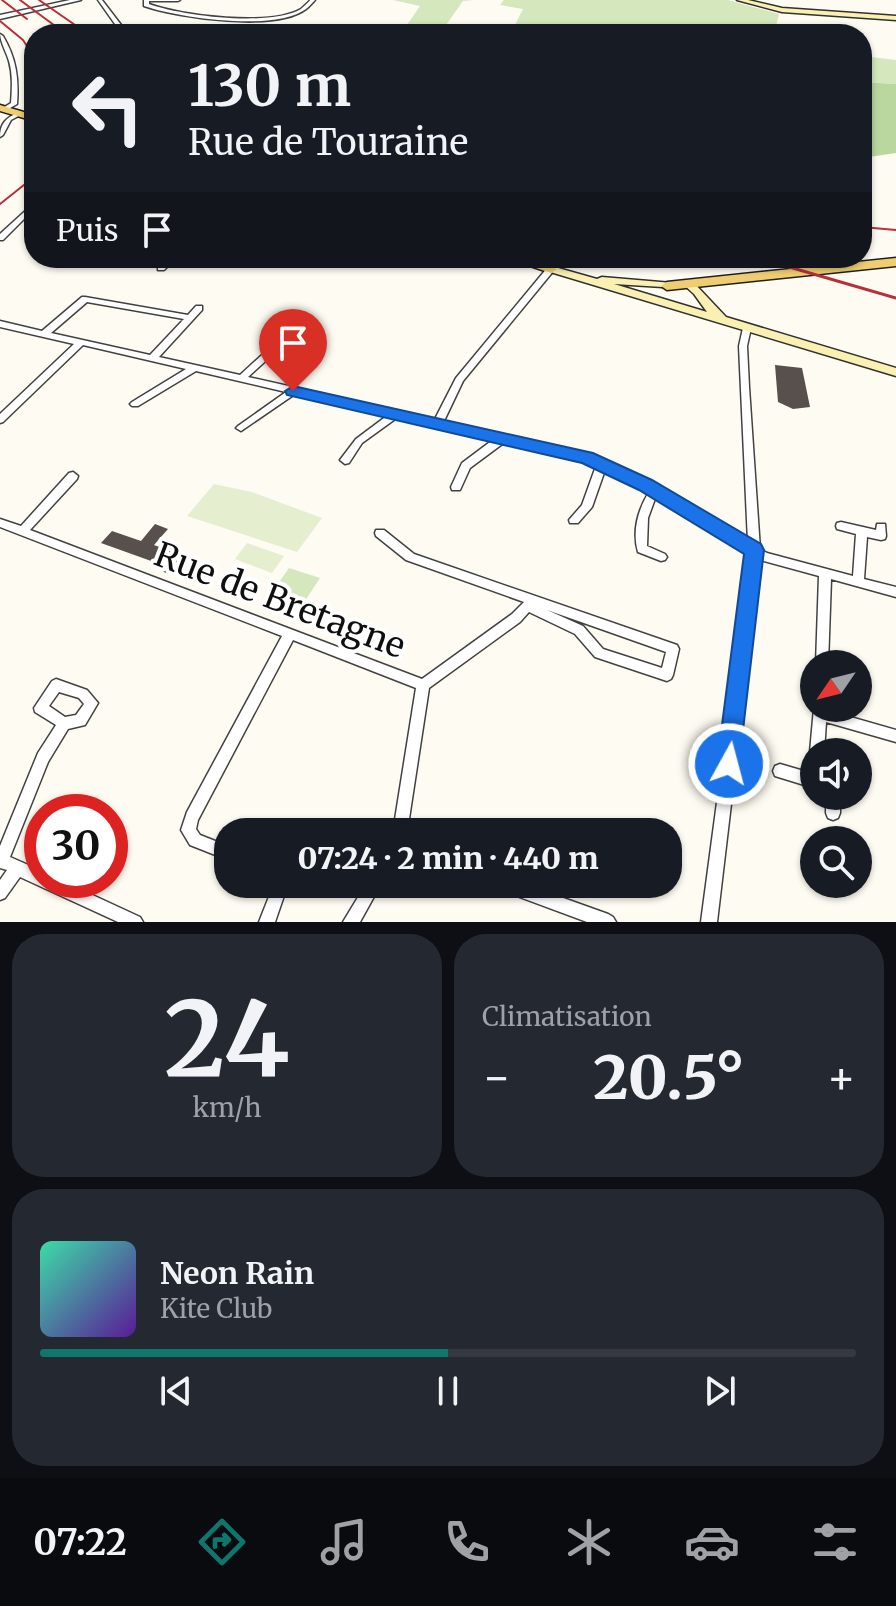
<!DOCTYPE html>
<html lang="fr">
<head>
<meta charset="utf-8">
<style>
	:root { --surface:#171b24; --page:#242831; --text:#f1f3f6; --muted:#9ea1a6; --line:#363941; --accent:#0f766e }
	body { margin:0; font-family:Merriweather,serif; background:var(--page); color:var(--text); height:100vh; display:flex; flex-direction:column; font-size:30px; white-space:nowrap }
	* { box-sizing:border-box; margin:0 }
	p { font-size:26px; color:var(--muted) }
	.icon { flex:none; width:44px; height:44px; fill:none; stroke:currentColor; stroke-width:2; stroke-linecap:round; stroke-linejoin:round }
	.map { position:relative; height:922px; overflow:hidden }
	.drawer { display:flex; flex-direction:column; gap:12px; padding:12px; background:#0d0f14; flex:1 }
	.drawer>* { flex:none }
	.banner { position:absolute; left:24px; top:24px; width:848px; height:244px; border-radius:32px; box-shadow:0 2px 6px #0004; background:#171b24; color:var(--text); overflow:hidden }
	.needle { width:52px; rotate:235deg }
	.controls { position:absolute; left:800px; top:650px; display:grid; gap:16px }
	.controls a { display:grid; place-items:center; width:72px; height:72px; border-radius:50%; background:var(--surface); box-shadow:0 2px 6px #0004; font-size:40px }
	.speed { position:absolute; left:24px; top:794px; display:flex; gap:16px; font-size:40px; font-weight:700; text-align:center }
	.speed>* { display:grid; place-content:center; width:104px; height:104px; border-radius:50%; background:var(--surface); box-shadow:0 2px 6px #0004; line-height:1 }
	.speed .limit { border:12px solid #d22; background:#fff; color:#111 }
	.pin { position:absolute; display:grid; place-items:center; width:68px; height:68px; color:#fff; margin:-82px -34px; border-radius:50% 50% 50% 0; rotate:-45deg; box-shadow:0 0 8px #0007 }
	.pin .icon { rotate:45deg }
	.me { position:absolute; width:88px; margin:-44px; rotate:7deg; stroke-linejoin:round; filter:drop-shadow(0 0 6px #0008) }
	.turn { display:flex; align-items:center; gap:28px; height:168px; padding:0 32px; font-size:36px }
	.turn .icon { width:104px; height:104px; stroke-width:2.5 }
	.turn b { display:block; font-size:56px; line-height:68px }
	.then { display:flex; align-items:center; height:76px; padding:0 32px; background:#0003; gap:16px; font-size:30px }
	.big { font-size:60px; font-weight:800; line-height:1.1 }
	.drawer .widget { flex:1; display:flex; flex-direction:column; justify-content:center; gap:12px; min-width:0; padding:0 28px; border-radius:32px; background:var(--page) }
	.drawer .dial { align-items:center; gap:0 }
	.dial b { font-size:104px; line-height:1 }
	.song { display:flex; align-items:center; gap:24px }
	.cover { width:96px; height:96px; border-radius:12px; background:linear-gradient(135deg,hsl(160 70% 55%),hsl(270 70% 35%)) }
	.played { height:8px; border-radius:4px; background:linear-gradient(90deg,var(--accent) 50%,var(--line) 50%) }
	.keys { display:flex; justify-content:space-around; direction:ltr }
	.heat { display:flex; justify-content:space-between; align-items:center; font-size:44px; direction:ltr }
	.drawer .tiles { flex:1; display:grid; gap:12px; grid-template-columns:1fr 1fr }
	.widget:last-child { grid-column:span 2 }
	.trip { position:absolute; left:214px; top:818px; width:468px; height:80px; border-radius:32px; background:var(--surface); box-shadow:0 2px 6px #0004; font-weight:800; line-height:80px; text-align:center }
	.tab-bar { display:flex; height:128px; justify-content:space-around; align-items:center; background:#090b0e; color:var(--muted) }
	.tab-bar .icon { width:56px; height:56px }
	.tab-bar .active { color:var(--accent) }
	.tab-bar b { font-size:36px; color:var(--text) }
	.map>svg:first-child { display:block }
</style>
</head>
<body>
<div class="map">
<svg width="896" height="922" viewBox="0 0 896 922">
	<rect width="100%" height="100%" fill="#fefbf2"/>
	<path fill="#d4e7bd" d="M 393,0 L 474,0 L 463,1 L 446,25 L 513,29 L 523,9 L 500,5 L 504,0 L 728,0 L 779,14 L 775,30 L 746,30 L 747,34 L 401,34 L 420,6 Z
		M 862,56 L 896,60 L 896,84 L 862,82 Z
		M 289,568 L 320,578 L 301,607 L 270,595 Z"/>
	<path fill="#b9d79e" d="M 862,82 L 896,84 L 896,153 L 862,158 Z"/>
	<path fill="#e5efcf" d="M 214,484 L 252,492 L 322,518 L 297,552 L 187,516 Z
		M 247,543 L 284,556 L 272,573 L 235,559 Z"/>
	<path fill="#57504c" d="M 775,365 L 802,368 L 810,407 L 793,409 L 778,402 Z
		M 155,524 L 168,529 L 154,545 L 189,558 L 175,576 L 161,571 L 165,566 L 101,543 L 112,531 L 141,541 Z"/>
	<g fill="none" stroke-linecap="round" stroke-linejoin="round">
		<defs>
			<path id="minor" d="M 98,0 L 102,0 L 128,34 L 122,34 Z
				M 144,0 L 180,0 L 178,1 L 149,1 L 149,4 C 182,16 270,27 301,9 C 302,8 310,1 310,0 L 315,0 C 314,1 308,8 306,9 C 276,32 179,18 144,6 Z
				M 0,34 L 3,36 C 16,58 19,78 17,104 L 5,111 L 3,110 L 3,108 L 11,103 C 12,89 13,75 9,61 C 6,51 1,44 0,34 Z
				M 17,113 L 22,114 L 11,120 L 3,135 L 0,137 C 0,124 6,118 17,113 Z
				M 34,203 L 34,209 L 3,240 L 0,240 L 0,234 Z
				M 167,258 L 176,258 L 164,270 L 158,270 L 158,266 Z
				M 548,267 L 554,267 L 555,269 L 463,381 L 444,421 L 591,454 L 659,487 L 748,542 L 739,346 L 743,328 L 747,325 L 751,328 L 747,346 L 749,387 L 760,549 L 767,553 L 853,576 L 856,534 L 837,529 L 836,526 L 837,523 L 841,522 L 876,530 L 877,524 L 885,524 L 886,536 L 885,539 L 881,540 L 867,537 L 864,579 L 896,587 L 896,597 L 831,579 L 828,664 L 816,664 L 819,576 L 760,560 L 717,922 L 701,922 L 749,563 L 749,553 L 656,496 L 648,518 L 647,546 L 665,554 L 667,557 L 665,560 L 661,561 L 638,552 C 632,531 638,510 649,492 L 605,470 L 592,507 L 578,523 L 570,523 L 569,520 L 582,505 L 596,466 L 584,460 L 505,442 L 470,468 L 460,490 L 452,490 L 451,487 L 462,463 L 494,439 L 398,417 L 362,443 L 349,463 L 345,464 L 340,460 L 356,439 L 388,415 L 295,394 L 241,431 L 236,428 L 238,426 L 286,392 L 196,371 L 138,406 L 132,406 L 130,404 L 132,402 L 186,369 L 83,345 L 3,422 L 0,423 L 0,414 L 74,344 L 0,327 L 0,321 L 42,331 L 82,297 L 85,297 L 188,315 L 196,306 L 202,306 L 202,310 L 159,357 L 240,375 L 287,332 L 293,332 L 294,334 L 293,336 L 248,377 L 435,419 L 456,378 ZM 87,302 L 184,319 L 150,355 L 51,333 Z
				M 73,472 L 78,476 L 77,479 L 30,530 L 422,679 L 512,614 L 524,602 L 406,560 L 376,536 L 375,533 L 376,530 L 384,530 L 414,554 L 677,645 L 679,649 L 673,675 L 671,679 L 667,681 L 595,657 L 575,634 L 529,612 L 520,622 L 429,688 L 407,832 L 393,832 L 416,688 L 293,640 L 198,820 L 196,829 L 200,835 L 228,846 L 228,860 L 190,845 L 181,830 L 187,812 L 282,636 L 0,527 L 0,519 L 21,526 L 69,473 ZM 547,610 L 666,652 L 662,668 L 603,649 L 583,626 Z
				M 56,679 L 87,690 L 98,703 L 85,725 L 68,729 L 48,762 L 10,857 L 42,871 L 42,880 L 60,880 L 140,917 L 143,922 L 118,922 L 20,877 L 5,898 L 0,900 L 0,880 L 7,870 L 0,868 L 0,846 L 38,753 L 56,725 L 35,712 L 34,708 L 52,681 ZM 59,692 L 79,698 L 84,704 L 76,715 L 65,717 L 49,706 Z
				M 814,708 L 826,708 L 826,710 L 896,730 L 896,742 L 826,722 L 824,752 L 814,752 L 814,757 L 812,757 L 810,752 Z
				M 780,764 L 814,774 L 814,788 L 775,776 L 773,771 L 775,766 Z
				M 826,796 L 840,796 L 840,813 L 838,818 L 833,820 L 828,818 L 826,813 Z
				M 274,884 L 288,884 L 275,922 L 259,922 Z
				M 366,884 L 381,884 L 360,922 L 343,922 Z
				M 496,884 L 524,884 L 608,914 L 613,917 L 616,922 L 587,922 L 498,889 Z"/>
			<path id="tertiary" d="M 70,0 L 81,0 L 0,19 L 0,15 Z"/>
			<path id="secondary" d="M 737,0 L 748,0 L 782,8 L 896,16 L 896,20 L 782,12 Z
				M 551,266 L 597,279 L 602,277 L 684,284 L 689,281 L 693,282 L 726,317 L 896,368 L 896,376 L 547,271 L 547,267 ZM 614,284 L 679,288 L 684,285 L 694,294 L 707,312 Z"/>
			<path id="primary" d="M 0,105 L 34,115 L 34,121 L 0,111 Z
				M 506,258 L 526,258 L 557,269 L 551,273 Z
				M 896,258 L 896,266 L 667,290 L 661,286 L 667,282 Z"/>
		</defs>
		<use href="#minor" stroke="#424242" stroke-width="3"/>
		<use href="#tertiary" stroke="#424242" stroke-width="3"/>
		<use href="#secondary" stroke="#313131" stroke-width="3"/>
		<use href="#primary" stroke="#202020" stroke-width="3"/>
		<use href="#minor" fill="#fff" fill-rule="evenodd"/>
		<use href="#tertiary" fill="#fff" fill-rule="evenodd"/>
		<use href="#secondary" fill="#faf0b2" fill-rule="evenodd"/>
		<use href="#primary" fill="#f0cd71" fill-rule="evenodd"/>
		<path stroke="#b72f3a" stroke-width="2" d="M 2,0 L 27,19
			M 20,0 L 66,34
			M 39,0 L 88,34
			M 0,21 L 23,40 L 34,57
			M 0,204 L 34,177
			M 862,227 L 896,230"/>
		<path stroke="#b72f3a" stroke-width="3" d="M 758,258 L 896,298"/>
	</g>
	<path fill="#1a73e8" stroke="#114b97" stroke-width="2" d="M 293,386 L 593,453 L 652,480 L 761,544 L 764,550 L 738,773 L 729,776 L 721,773 L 717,764 L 744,554 L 639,490 L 582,463 L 287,395 L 285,391 Z"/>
	<g text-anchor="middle" stroke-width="8" stroke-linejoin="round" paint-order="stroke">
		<g font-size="34" fill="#0f0f0f" stroke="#fff">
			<text transform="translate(280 600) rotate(21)" y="12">Rue de Bretagne</text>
		</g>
	</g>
</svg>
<div class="controls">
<a><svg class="needle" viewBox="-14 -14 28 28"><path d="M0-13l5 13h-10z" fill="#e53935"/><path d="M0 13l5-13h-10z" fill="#9ea1a6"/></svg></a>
<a><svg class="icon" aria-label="sound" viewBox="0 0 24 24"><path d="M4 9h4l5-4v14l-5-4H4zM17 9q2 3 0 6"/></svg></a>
<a><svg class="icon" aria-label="search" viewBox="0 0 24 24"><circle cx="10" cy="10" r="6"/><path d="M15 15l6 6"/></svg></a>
</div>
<div class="speed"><div class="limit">30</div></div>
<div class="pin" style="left:293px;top:391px;background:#d93025"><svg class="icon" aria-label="arrive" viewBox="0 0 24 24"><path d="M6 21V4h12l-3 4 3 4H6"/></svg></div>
<svg class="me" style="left:729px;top:764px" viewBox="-20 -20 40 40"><circle r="17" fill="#1a73e8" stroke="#fff" stroke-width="3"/><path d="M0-11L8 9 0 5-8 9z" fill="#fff"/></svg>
<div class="trip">07:24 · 2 min · 440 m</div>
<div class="banner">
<div class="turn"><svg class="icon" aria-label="left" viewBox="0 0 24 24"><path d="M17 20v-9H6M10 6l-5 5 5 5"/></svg><div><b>130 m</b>Rue de Touraine</div></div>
<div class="then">Puis<svg class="icon" aria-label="arrive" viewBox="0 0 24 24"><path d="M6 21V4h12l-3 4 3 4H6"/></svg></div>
</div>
</div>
<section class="drawer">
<div class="tiles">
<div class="widget dial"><b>24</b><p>km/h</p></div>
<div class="widget"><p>Climatisation</p>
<div class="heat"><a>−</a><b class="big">20.5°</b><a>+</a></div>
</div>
<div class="widget">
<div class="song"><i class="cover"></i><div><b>Neon Rain</b><p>Kite Club</p></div></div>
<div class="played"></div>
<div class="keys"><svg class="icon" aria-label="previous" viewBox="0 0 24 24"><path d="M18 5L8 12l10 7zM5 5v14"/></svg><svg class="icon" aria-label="pause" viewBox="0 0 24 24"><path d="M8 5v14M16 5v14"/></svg><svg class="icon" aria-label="next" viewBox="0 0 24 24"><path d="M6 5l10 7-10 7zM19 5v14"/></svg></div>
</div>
</div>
</section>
<nav class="tab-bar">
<b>07:22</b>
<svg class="icon active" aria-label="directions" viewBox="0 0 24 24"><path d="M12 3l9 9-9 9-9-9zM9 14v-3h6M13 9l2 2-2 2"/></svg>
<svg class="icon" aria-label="music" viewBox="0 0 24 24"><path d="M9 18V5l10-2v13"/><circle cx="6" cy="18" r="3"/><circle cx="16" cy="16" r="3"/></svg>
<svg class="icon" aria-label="phone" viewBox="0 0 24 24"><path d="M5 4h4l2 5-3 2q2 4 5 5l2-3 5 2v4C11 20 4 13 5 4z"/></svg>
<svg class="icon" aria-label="climate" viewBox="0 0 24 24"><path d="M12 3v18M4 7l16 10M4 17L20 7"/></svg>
<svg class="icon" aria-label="car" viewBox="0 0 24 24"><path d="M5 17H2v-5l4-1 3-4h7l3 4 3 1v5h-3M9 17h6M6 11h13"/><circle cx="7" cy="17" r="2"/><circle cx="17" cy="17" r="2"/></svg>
<svg class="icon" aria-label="filters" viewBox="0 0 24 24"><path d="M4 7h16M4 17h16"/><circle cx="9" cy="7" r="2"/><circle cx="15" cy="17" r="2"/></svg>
</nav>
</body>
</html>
